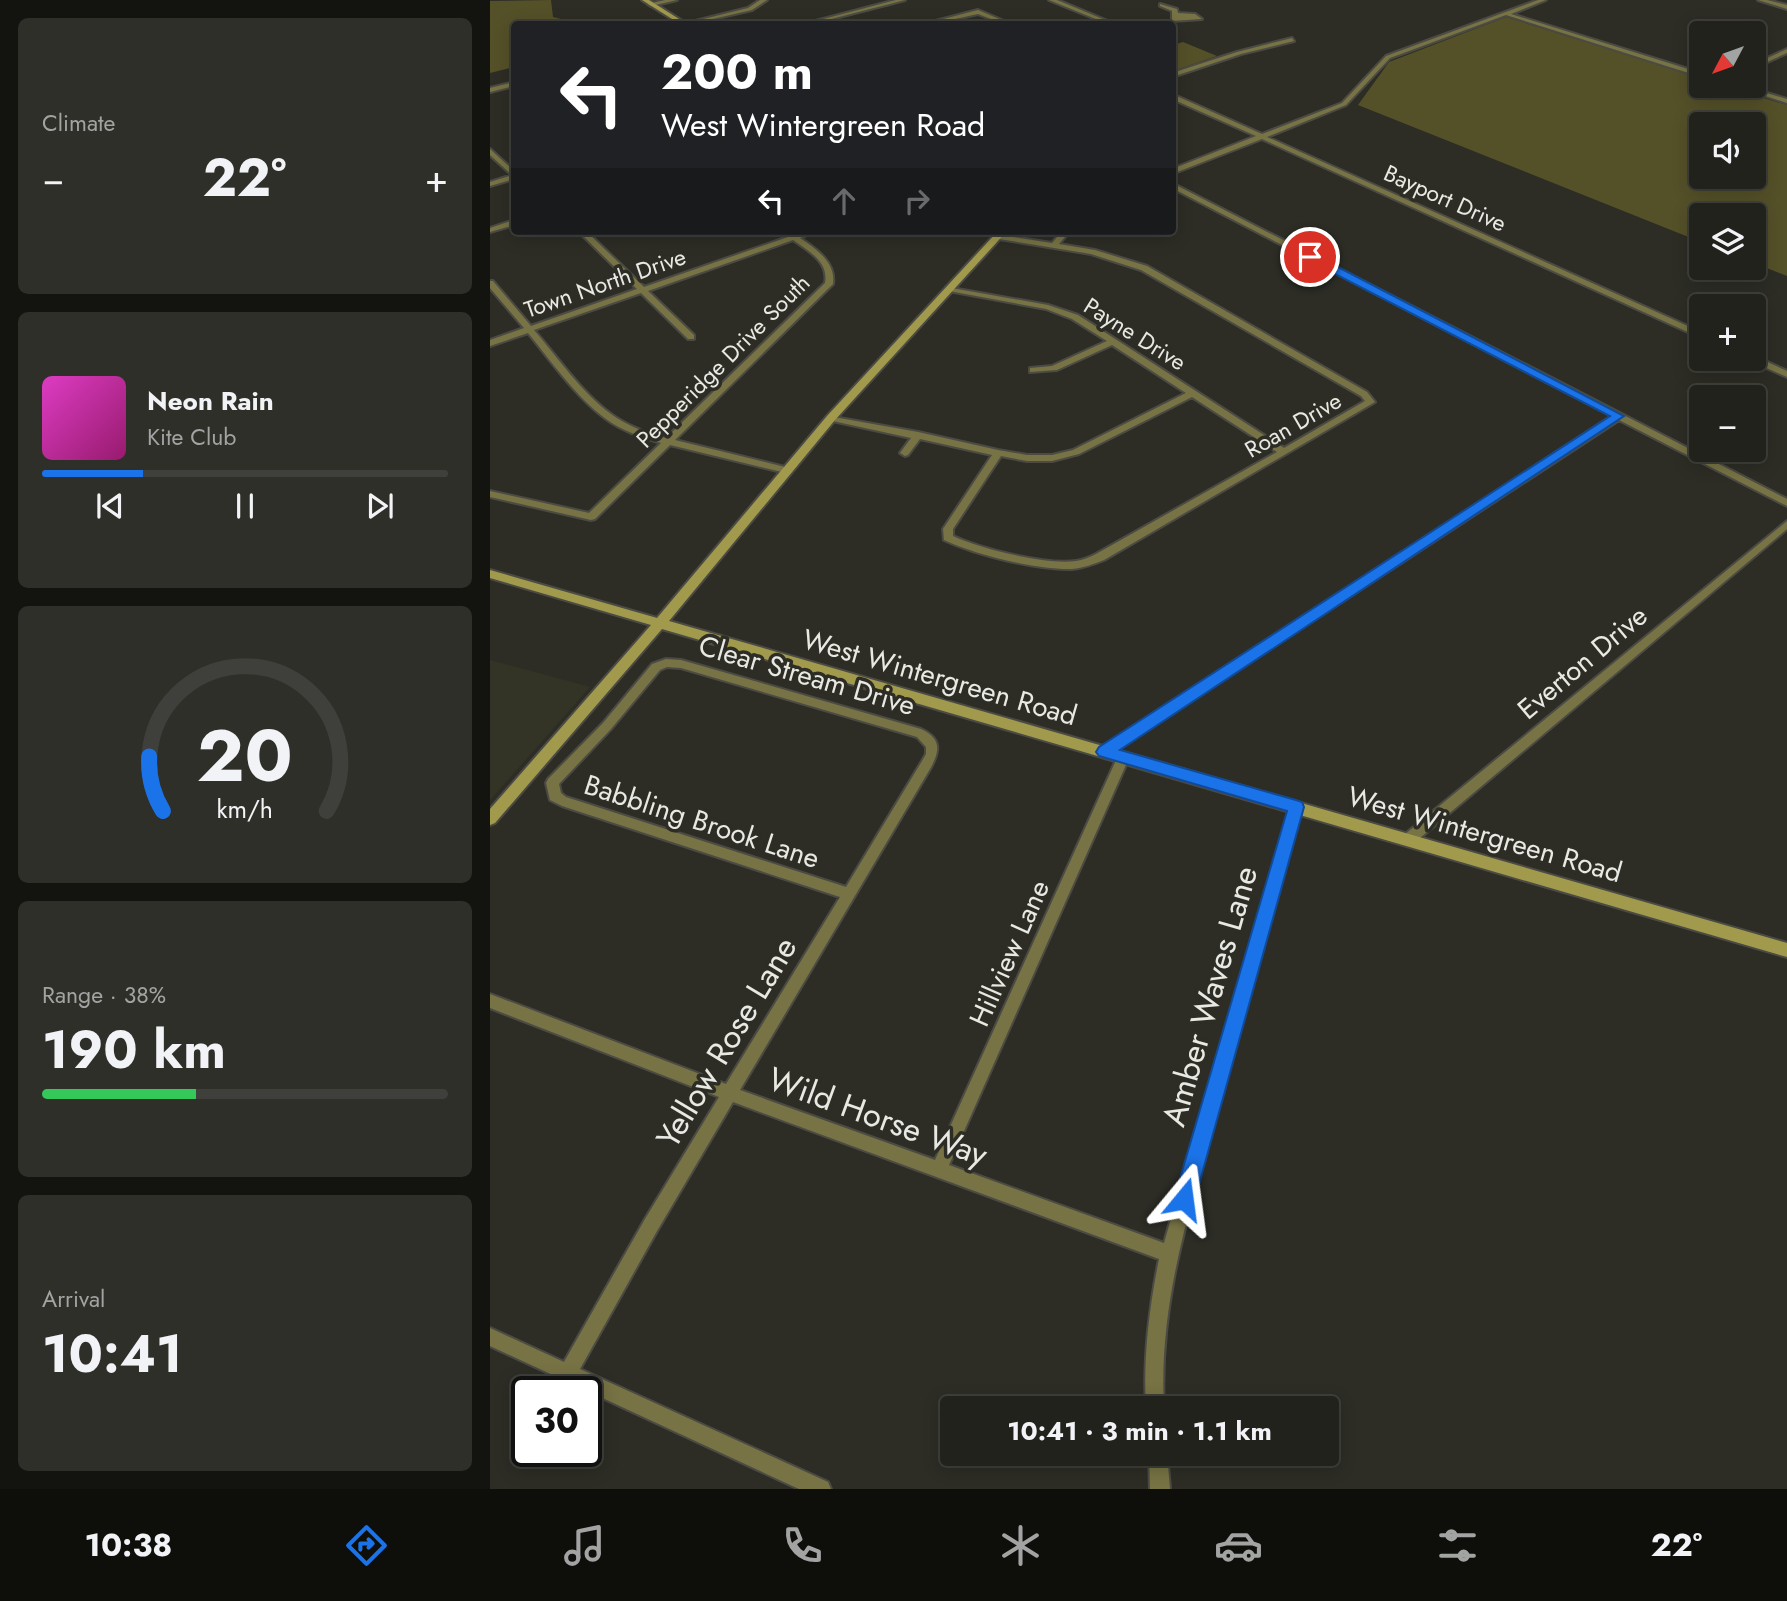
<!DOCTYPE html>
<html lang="en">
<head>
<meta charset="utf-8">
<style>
	:root { --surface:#22221c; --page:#2e2f29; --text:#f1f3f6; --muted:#a2a4a3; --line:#3f3f3b; --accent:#1a73e8 }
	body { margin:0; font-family:Jost,sans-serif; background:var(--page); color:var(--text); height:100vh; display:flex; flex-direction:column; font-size:26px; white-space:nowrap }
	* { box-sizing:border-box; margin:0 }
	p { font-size:23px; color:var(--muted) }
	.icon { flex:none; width:38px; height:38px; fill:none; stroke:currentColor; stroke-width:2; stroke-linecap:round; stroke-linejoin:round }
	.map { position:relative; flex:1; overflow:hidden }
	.side { display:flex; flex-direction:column; gap:18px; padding:18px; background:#13130f; width:490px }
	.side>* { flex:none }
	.top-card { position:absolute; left:21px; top:21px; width:665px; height:214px; border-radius:7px; box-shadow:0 4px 18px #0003,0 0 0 2px var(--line); background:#202124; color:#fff; overflow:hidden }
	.needle { width:46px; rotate:229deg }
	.fabs { position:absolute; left:1199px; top:21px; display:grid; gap:14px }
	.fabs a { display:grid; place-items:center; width:77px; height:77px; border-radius:7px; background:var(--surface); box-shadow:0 4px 18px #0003,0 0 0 2px var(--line); font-size:35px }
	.speed { position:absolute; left:21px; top:1376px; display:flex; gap:14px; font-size:35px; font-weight:700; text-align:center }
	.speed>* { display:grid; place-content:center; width:91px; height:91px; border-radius:50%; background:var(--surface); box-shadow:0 4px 18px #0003,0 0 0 2px var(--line); line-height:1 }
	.speed .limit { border:4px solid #111; border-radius:10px; background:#fff; color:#111 }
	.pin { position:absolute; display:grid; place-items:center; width:60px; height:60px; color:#fff; margin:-30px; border:4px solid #fff; border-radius:50%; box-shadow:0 2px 7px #0007 }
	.me { position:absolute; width:77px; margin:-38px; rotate:16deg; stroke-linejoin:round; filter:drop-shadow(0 0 5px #0008) }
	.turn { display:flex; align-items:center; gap:24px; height:147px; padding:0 35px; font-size:32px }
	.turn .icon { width:91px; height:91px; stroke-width:2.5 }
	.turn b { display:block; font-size:49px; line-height:60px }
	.lanes { display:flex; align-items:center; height:66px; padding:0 35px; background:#0003; justify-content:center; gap:35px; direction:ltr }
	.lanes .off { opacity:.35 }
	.big { font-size:52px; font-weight:700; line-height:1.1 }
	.side .tile { flex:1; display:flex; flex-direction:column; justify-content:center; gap:10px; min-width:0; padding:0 24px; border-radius:10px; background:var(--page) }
	.side .dial { align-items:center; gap:0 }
	.dial svg { height:182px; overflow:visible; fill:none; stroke:var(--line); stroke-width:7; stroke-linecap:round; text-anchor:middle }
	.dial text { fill:var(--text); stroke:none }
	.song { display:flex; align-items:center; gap:21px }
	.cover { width:84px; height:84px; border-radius:10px; background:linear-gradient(135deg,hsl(310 70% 55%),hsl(320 70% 35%)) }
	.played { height:7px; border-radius:4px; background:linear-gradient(90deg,var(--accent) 25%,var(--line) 25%) }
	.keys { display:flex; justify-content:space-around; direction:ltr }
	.heat { display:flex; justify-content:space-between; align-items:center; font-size:38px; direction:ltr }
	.charge { height:10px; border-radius:5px; background:linear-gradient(90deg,#34c759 38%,var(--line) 0) }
	.trip { position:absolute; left:450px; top:1396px; width:399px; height:70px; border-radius:7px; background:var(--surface); box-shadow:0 4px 18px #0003,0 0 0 2px var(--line); font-weight:700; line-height:70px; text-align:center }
	.tab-bar { display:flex; height:112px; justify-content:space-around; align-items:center; background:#0e0e0b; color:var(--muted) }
	.tab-bar .icon { width:49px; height:49px }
	.tab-bar .active { color:var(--accent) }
	.tab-bar b { font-size:32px; color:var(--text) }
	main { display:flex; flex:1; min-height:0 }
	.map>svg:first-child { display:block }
</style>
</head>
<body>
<main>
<section class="side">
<div class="tile"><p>Climate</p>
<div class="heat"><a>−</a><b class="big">22°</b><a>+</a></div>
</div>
<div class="tile">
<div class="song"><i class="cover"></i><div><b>Neon Rain</b><p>Kite Club</p></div></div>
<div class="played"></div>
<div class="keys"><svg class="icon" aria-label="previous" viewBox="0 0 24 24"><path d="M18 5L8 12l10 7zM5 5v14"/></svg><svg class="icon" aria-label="pause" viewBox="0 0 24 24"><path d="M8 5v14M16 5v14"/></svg><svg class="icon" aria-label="next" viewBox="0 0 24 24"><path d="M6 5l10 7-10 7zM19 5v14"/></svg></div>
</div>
<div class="tile dial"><svg viewBox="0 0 100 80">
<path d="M14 69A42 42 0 1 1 86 69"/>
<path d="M14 69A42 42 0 0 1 8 45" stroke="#1a73e8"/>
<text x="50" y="56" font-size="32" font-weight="700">20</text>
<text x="50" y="72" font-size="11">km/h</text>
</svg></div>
<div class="tile"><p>Range · 38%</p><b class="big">190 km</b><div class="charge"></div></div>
<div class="tile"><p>Arrival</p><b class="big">10:41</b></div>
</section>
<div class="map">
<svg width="1297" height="1489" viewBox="0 0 1297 1489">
	<rect width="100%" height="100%" fill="#2d2d26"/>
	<path fill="#343426" d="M 0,660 L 100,687 L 0,800 Z"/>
	<path fill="#545129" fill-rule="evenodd" d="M 61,0 L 63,17 L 92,24 L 24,24 L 24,67 L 0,73 L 0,1 Z
		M 1016,17 L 1211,78 L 1211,86 L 1234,86 L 1297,105 L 1297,276 L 1264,263 L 1264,215 L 1211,215 L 1211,242 L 868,105 L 899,62 ZM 1211,124 L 1264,124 L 1264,177 L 1211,177 Z
		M 693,42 L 727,56 L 683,71 L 683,45 Z"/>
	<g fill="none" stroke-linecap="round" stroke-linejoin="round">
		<defs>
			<path id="street" d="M 175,0 L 187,0 L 161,6 L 158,4 Z
				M 270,0 L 277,0 L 262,10 L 201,24 L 193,24 L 258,8 Z
				M 406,0 L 415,0 L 322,24 L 314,24 Z
				M 559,0 L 567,0 L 625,24 L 618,24 Z
				M 1048,0 L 1056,0 L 1021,14 L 1211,73 L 1211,77 L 1016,15 L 900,58 L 856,105 L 777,137 L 1211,332 L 1211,338 L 772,139 L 682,174 L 682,169 L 766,136 L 682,99 L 682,94 L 772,134 L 852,103 L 896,56 Z
				M 1268,0 L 1277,0 L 1297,5 L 1297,9 Z
				M 670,4 L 687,9 L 688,13 L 705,14 L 712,19 L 682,21 L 682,11 L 670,6 Z
				M 488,10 L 521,24 L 514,24 L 488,14 L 442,24 L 434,24 Z
				M 802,38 L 804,41 L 751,54 L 682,77 L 682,73 L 747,52 Z
				M 1297,49 L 1297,53 L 1264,68 L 1264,64 Z
				M 24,82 L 24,86 L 0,92 L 0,88 Z
				M 1244,86 L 1253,86 L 1297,99 L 1297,103 Z
				M 0,149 L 24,171 L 24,179 L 0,186 L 0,182 L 22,175 L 0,155 Z
				M 682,183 L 1297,499 L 1297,506 L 1129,420 L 618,755 L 610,755 L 608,752 L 610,749 L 1122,416 L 682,188 Z
				M 21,221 L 24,221 L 24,225 L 0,232 L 0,228 Z
				M 88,231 L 96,231 L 154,287 L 298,237 L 291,231 L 300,231 L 305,234 L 315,231 L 326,231 L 310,238 C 326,249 346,262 343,284 L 185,440 L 299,468 L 299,472 L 296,473 L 180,445 L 105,519 L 101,520 L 0,497 L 0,491 L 99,513 L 171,443 C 152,437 132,431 116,419 C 85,396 62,362 38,333 L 0,346 L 0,340 L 34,328 L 0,288 L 0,281 L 3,281 L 41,326 L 147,289 ZM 303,240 C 319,251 339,262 335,283 L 176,438 C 157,433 137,426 121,414 C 91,392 69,359 44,330 L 151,293 L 198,339 L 204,339 L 204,335 L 158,291 Z
				M 572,231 L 580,231 L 569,244 L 605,250 L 657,266 L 877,392 L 885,402 L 614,560 C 604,564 593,568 582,569 C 547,570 486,555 454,540 L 453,529 L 502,455 L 430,439 L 418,455 L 415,456 L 410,453 L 421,438 L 338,420 L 338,416 L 428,432 L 508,450 L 537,455 L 562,455 L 583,450 L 696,393 L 622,345 L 567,370 L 540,372 L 540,368 L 562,366 L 617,341 L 582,319 L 556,309 L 459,291 L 456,291 L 456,287 L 558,305 L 588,315 L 794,448 L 875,401 L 871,396 L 651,270 L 601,254 L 509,239 L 505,237 L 509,235 L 562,243 ZM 702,397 L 787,452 L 606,554 C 600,557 593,560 586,561 C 555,565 491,549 463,536 L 463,529 L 511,456 L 537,461 L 562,461 L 589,454 Z
				M 1264,356 L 1297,371 L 1297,377 L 1261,361 L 1260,359 L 1264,359 Z
				M 1297,521 L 1297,529 L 924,843 L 919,845 L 914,843 L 912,839 L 914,835 Z
				M 176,659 L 191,660 L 431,729 C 452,739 450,751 440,769 L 250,1090 L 445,1160 L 627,758 L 629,755 L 637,755 L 639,758 L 459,1165 L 674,1243 L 800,807 L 801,803 L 806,802 L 811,803 L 812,807 C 784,907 756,1008 728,1108 C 700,1209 668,1303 674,1409 L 656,1409 C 653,1358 659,1309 669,1259 L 243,1102 L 167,1231 L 90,1369 L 338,1482 L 341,1489 L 309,1489 L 0,1346 L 0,1328 L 74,1362 L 155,1219 L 229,1097 L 0,1008 L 0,994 L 236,1084 L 350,897 L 72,806 L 60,800 L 56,783 L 58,779 L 113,723 L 162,664 ZM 177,667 L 191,668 L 427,737 L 436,747 L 436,754 L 432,761 L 356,887 L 76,797 L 71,793 L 69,784 L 121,729 L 170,670 Z
				M 659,1454 L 677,1454 L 680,1489 L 660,1489 Z"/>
			<path id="secondary" d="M 152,0 L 159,0 L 197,24 L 190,24 Z
				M 508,231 L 517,231 L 345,420 L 179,621 L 1297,943 L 1297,957 L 172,629 L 5,823 L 0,825 L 0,809 L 161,625 L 0,578 L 0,570 L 167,618 L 337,416 Z"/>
		</defs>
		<use href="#street" stroke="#4b4b44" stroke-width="4"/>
		<use href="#secondary" stroke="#4b4b44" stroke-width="4"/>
		<use href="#street" fill="#777344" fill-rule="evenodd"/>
		<use href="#secondary" fill="#a19a4d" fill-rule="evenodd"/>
	</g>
	<path fill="#1a73e8" stroke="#114b97" stroke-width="2" d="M 816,254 L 823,254 L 1134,416 L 630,750 L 806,800 L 812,802 L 814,807 L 705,1199 L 702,1206 L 694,1209 L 687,1206 L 684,1199 L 797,811 L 609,756 L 606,752 L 609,747 L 1120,416 L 816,259 Z"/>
	<g text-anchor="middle" stroke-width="7" stroke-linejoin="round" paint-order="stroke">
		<g font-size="23" fill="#e9e9e4" stroke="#2d2d26">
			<text transform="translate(955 198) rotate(24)" y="8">Bayport Drive</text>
			<text transform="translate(115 283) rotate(-19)" y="8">Town North Drive</text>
			<text transform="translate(645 334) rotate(32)" y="8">Payne Drive</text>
			<text transform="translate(233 361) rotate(-45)" y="8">Pepperidge Drive South</text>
			<text transform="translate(803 425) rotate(-30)" y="8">Roan Drive</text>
		</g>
		<g font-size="28" fill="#e9e9e4" stroke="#2d2d26">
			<text transform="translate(1092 662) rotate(-40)" y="10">Everton Drive</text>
			<text transform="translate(317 675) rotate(16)" y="10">Clear Stream Drive</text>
			<text transform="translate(450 677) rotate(16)" y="10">West Wintergreen Road</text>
			<text transform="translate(212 821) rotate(18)" y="10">Babbling Brook Lane</text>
			<text transform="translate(995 834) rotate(16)" y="10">West Wintergreen Road</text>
			<text transform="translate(519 953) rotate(-66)" y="10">Hillview Lane</text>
		</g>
		<g font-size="33" fill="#e9e9e4" stroke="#2d2d26">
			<text transform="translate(719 996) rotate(-74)" y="12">Amber Waves Lane</text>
			<text transform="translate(236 1042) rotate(-59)" y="12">Yellow Rose Lane</text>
			<text transform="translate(388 1116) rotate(20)" y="12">Wild Horse Way</text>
		</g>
	</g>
</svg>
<div class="fabs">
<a><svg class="needle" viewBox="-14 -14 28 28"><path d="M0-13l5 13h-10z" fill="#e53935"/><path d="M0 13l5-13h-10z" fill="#a2a4a3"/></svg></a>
<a><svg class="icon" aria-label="sound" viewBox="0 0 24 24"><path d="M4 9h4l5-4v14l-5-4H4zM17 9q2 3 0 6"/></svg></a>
<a><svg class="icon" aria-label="layers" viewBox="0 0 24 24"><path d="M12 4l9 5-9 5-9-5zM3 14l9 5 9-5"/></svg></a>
<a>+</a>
<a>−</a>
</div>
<div class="speed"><div class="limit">30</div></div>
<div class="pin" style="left:820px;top:257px;background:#d93025"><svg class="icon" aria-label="arrive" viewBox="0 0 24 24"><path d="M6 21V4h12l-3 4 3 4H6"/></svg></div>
<svg class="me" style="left:694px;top:1199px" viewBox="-20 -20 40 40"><path d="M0-17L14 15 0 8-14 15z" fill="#1a73e8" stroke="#fff" stroke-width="4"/></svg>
<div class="trip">10:41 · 3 min · 1.1 km</div>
<div class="top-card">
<div class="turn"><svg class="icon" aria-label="left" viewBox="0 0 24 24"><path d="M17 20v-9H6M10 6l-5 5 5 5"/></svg><div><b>200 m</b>West Wintergreen Road</div></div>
<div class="lanes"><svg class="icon" aria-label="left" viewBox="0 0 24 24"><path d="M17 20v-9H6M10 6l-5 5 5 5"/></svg><svg class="icon off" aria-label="ahead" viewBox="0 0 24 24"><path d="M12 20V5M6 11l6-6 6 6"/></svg><svg class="icon off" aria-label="right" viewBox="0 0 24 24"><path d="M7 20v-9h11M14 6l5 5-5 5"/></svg></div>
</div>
</div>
</main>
<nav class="tab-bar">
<b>10:38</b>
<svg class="icon active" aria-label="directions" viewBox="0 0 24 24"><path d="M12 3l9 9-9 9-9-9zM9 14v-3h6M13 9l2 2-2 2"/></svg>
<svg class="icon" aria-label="music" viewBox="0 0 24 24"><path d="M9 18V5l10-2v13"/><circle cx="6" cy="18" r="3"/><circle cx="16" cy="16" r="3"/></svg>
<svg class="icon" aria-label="phone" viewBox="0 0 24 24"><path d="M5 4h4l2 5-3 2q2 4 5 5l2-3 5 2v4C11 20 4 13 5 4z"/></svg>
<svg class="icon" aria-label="climate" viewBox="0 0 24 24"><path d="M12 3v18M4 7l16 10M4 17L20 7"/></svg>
<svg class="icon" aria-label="car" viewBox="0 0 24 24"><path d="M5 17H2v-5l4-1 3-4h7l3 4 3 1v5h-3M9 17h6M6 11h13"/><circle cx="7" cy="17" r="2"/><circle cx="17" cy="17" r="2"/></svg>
<svg class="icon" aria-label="filters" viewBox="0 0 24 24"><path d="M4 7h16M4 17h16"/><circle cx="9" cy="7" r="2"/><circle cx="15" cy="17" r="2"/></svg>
<b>22°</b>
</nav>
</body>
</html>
